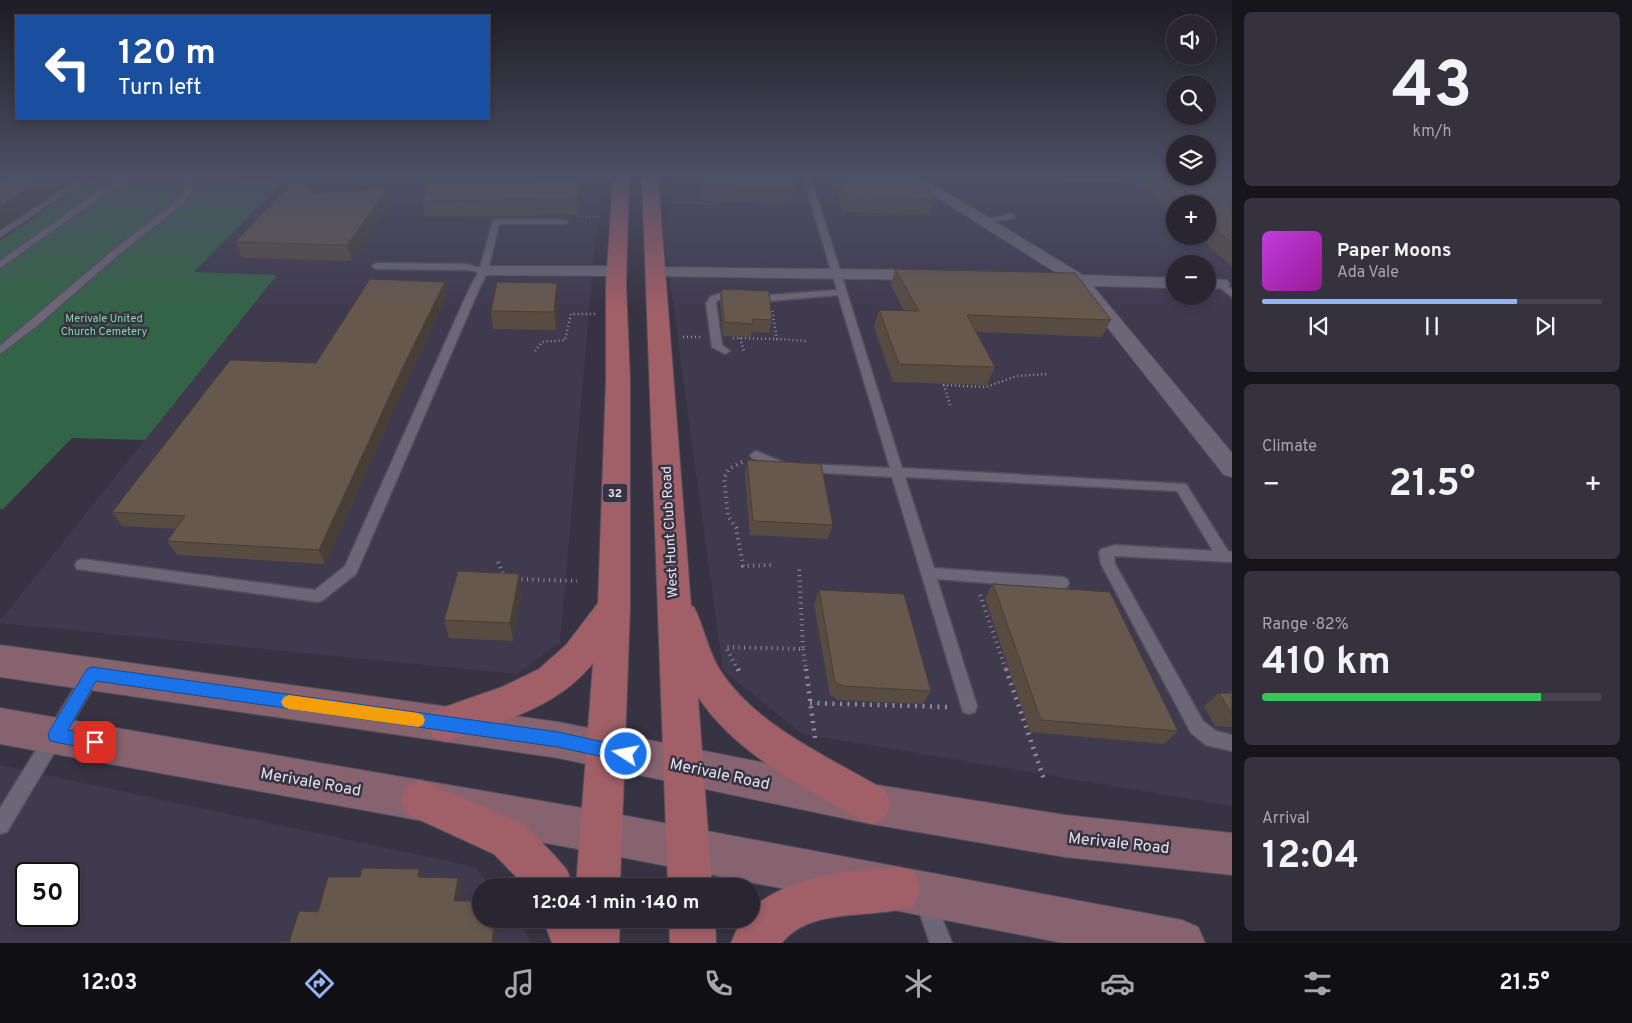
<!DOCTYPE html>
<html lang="en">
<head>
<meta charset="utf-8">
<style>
	:root { --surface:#292632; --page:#35323e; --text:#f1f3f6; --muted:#a5a5ac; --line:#45434d; --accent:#95b2f1 }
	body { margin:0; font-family:Overpass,sans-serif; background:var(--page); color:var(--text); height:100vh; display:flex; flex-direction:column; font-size:19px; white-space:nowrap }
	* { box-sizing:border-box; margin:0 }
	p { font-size:16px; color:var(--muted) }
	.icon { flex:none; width:28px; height:28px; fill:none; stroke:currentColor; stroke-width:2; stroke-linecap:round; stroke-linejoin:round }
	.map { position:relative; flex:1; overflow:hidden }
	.drawer { display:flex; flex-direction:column; gap:12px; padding:12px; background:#17151c; width:400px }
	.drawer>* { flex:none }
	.hud { position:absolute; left:15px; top:15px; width:475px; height:105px; border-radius:0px; box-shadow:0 2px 8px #0003,0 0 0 1px var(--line); background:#1a4fa0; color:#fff; overflow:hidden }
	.controls { position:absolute; left:1166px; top:15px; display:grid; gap:10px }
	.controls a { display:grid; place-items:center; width:50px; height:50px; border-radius:50%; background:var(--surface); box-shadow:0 2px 8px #0003,0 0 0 1px var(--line); font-size:25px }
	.speed { position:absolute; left:15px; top:862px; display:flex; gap:10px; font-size:25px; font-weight:700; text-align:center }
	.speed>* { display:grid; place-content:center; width:65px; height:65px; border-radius:50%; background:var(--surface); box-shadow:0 2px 8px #0003,0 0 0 1px var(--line); line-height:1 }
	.speed .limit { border:2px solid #111; border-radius:8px; background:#fff; color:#111 }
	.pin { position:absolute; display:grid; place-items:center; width:42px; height:42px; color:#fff; margin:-21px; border-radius:10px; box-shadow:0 2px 8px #0006 }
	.me { position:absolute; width:55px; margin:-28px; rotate:281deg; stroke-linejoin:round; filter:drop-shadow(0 0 4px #0008) }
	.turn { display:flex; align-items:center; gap:18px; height:105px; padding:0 20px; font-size:22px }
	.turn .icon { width:65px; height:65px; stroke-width:2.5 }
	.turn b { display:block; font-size:35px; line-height:42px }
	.big { font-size:38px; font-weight:700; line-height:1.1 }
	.drawer .card { flex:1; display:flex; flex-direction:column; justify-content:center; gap:8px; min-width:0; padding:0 18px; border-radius:8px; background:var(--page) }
	.drawer .dial { align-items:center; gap:0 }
	.dial b { font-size:65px; line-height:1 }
	.song { display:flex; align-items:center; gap:15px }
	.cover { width:60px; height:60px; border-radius:8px; background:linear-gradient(135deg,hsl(290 70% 55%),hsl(300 70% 35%)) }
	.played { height:5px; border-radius:2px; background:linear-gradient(90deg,var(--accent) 75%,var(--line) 75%) }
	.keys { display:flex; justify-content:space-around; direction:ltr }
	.heat { display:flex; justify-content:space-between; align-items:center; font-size:28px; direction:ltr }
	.charge { height:8px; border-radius:4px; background:linear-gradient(90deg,#34c759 82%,var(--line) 0) }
	.trip { position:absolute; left:472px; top:878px; width:288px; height:50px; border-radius:25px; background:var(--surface); box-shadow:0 2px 8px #0003,0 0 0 1px var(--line); font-weight:700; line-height:50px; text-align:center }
	.tabs { display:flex; height:80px; justify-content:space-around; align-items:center; background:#100f14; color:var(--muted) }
	.tabs .icon { width:35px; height:35px }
	.tabs .on { color:var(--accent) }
	.tabs b { font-size:22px; color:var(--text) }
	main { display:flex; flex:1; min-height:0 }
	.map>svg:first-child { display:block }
</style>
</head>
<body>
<main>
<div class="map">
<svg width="1232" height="943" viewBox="0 0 1232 943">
	<rect width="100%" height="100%" fill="#373342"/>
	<path fill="#403a4f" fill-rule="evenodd" d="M 4,178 L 92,178 L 0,241 L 0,180 Z
		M 240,178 L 605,178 L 595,245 L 560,642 L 517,674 L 0,623 L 0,621 L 277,275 L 194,272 L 282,182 Z
		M 677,178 L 1232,178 L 1232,806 L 802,734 L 723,670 L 663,231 ZM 1175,204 L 1208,204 L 1208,236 L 1175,236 ZM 1175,264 L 1208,264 L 1208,296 L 1175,296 Z
		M 0,765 L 475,867 L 491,886 L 481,886 L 481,919 L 516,919 L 532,943 L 0,943 ZM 26,874 L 69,874 L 69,916 L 26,916 Z"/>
	<path fill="#346447" d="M 92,178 L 240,178 L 283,182 L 194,272 L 277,275 L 145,440 L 72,438 L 3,509 L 0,509 L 0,241 Z"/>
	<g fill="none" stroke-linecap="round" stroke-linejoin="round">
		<defs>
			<path id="service" d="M 81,178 L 89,178 L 0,237 L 0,231 Z
				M 130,178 L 142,178 L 108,192 L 0,268 L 0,261 L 102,188 L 111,183 Z
				M 179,178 L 187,178 L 192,182 L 192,191 L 184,203 L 117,256 L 38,325 L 0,354 L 0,346 L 111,252 L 178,199 L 184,191 L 184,183 Z
				M 803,178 L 811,178 L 902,468 L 1186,484 L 1228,551 L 1232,552 L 1232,562 L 1114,556 L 1115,564 L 1203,721 L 1216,731 L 1232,735 L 1232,751 L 1206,745 L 1191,733 L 1101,564 L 1099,553 L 1101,549 L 1116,545 L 1213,551 L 1177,491 L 905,477 L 934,568 L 1062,577 L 1067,579 L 1069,583 L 1067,587 L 1062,589 L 937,579 L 977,706 L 975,712 L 969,714 L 963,712 L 892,477 L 807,472 L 801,468 L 807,464 L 890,468 L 838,295 L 770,301 L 718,300 L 716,303 L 722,345 L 730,351 L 725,354 L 712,347 L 706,303 L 711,296 L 722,293 L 770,295 L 837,290 Z
				M 1058,178 C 1075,178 1150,174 1161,181 L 1157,183 L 1061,180 Z
				M 1011,214 L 1014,214 L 1014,218 L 982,223 L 978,221 Z
				M 493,220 L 564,220 L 568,222 L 564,224 L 499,224 L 488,271 L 480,287 L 356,574 L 323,600 L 318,602 L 77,569 L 75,565 L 77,561 L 82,559 L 315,590 L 345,566 L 470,287 L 479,272 L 467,270 L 376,269 L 372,266 L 376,263 L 467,264 L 480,268 Z
				M 1221,281 L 1232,289 L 1232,297 L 1218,286 L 1218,282 Z
				M 756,451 L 788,464 L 790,467 L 784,471 L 752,458 L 750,455 Z
				M 91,669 L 97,671 L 99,676 L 97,681 L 7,832 L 0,834 L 0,808 L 85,671 Z
				M 926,893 L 933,896 L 952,943 L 930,943 L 916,903 L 919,896 Z"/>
			<path id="minor" d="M 906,178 L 923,178 L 1083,275 L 1175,278 L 1175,288 L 1093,286 L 1232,453 L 1232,477 L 1224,475 L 1074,285 L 1041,283 L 1038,279 L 1041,275 L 1058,274 Z
				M 484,266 L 617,266 L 623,267 L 625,271 L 623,275 L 617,276 L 478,275 L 476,271 L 478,267 Z
				M 654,267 L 926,270 L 932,271 L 934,275 L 932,279 L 926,280 L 648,276 L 646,272 L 648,268 Z
				M 1208,279 L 1227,280 L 1230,284 L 1227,288 L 1208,289 Z"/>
			<path id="secondary" d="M 0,645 L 558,722 L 871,784 L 1065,815 L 1232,833 L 1232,875 L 1065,857 L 871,824 L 558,758 L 0,677 Z
				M 0,708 L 600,811 L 1182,920 L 1198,927 L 1205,943 L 1063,943 L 600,853 L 0,744 Z"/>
			<path id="primary" d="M 613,178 L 629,178 L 626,285 L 630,379 L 630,607 L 620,886 L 576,886 L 593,663 C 557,709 498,722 446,742 L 433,737 L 427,724 L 433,711 L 502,687 L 539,669 L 566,645 L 598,603 L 606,379 L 606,285 Z
				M 642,178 L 658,178 L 691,606 L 694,607 C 704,627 708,651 720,670 C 757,727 829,757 885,790 L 891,804 L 885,818 L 871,824 C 853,817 837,806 820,797 C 774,770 728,742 698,697 L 712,886 L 668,886 Z
				M 421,780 L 524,824 L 555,856 L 567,870 L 573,886 L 525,886 L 494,854 L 407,814 L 401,800 L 407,786 Z
				M 899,867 L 915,873 L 921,889 L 915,905 C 874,921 812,905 782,943 L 731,943 L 738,927 L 744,919 L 751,919 L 752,908 C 794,874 847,871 899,867 Z
				M 543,919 L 620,919 L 619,943 L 552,943 Z
				M 669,919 L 715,919 L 716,943 L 670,943 Z"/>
		</defs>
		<use href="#service" stroke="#524f5b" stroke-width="3"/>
		<use href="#minor" stroke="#524f5b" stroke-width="2"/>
		<use href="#secondary" stroke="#524f5b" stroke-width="2"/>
		<use href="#primary" stroke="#524f5b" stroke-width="2"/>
		<path stroke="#908d99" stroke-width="2" stroke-dasharray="0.5 2.5" stroke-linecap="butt" d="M 426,193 L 426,186 L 434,178
			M 672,202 L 716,204 L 721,211
			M 577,217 L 599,217
			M 1169,237 L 1195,238"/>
		<path stroke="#908d99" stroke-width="2.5" stroke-dasharray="1 3" stroke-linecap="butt" d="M 772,311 L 777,339 L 806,341
			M 683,337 L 700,337
			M 733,338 L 777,339
			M 740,338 L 744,351
			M 535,351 L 542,342 L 565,340 L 571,314 L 596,314
			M 950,405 L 944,385 L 986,387 L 1017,376 L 1047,374"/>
		<path stroke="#908d99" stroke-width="4" stroke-dasharray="1 4.5" stroke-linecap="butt" d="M 742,462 L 729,469 L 724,478 L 728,516 L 736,528 L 743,566 L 772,565
			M 498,562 L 504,576
			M 516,579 L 577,581
			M 980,595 L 1006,670
			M 803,649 L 806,670
			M 738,670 L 726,647 L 803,649 L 799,567"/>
		<path stroke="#908d99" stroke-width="4.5" stroke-dasharray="2 5.5" stroke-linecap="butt" d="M 738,669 L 741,675
			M 806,669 L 815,738
			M 1006,669 L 1045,782
			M 810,703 L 949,707"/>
		<use href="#service" fill="#6c6777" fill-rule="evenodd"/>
		<use href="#minor" fill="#6c6777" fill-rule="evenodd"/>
		<use href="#secondary" fill="#87636f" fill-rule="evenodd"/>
		<use href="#primary" fill="#a15f67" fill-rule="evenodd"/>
	</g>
	<path fill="#584c42" d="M 700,178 L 794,178 L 796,186 L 793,201 L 787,201 L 787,204 L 702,201 Z
		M 833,178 L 921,178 L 935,200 L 930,215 L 843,212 L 832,182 Z
		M 1142,178 L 1232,178 L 1232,267 L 1198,236 L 1208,236 L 1208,204 L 1175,204 L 1175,216 L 1139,184 Z
		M 578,181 L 578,215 L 425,217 L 422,201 Z
		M 311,187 L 313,193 L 387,189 L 390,205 L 352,261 L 242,258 L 235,242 Z
		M 895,269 L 1111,320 L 1102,337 L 976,332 L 995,367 L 987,385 L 893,382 L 874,327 L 879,310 L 904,311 L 891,285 Z
		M 445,282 L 447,295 L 407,381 L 325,564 L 177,555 L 167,541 L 176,529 L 122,526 L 112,512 L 316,363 Z
		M 721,289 L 772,320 L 769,333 L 751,332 L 751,337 L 723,336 L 720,302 Z
		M 558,300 L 556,330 L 493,329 L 491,311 Z
		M 747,460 L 833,525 L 828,539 L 750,535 L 745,474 Z
		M 993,584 L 1178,731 L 1164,744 L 1030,732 L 985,598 Z
		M 819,590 L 931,691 L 923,704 L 838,700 L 830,695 L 814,604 Z
		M 522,592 L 513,641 L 449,638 L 444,620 Z
		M 1232,690 L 1232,727 L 1215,726 L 1204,706 L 1219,693 L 1228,693 Z"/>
	<path fill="#473e36" d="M 46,178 L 57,178 L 63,188 L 0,229 L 0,207 Z
		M 387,189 L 390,205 L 352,261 L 347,245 Z
		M 445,282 L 447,295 L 407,381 L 325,564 L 319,550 L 403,367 Z
		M 557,283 L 558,300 L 556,330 L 554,312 Z
		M 519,574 L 522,592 L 513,641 L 510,623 Z
		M 419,869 L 423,875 L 422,884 L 418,877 Z
		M 458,878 L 461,885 L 457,907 L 454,901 Z
		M 495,919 L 498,919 L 495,943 L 492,943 Z"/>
	<path fill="#66584d" stroke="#473e36" d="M 0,178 L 46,178 L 0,207 Z
		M 703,178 L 794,178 L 796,186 L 788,186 L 789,188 L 703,186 Z
		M 839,178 L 921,178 L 923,180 L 935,200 L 846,197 Z
		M 1156,178 L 1232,178 L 1232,243 L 1208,222 L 1208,204 L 1186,204 Z
		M 578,181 L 578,199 L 422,201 L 429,183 Z
		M 289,186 L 311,187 L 310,193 L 387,189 L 347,245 L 235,242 Z
		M 895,269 L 1075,273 L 1111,320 L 967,315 L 995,367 L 899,364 L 879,310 L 919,311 Z
		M 370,279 L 445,282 L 403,367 L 319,550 L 167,541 L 185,516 L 112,512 L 230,360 L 316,363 Z
		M 497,282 L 557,283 L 554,312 L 491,311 Z
		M 721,289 L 769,291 L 772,320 L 752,319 L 753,324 L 724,322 Z
		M 747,460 L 821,464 L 833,525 L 753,521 Z
		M 458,571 L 519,574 L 510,623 L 444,620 Z
		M 993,584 L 1110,592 L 1178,731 L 1041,720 Z
		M 819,590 L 904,594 L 931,691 L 843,686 L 835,682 Z
		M 1219,693 L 1232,693 L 1232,713 L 1231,713 Z
		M 362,868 L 419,869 L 418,877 L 458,878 L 454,901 L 481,901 L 481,919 L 495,919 L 492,943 L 280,943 L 280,941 L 289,942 L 299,911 L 318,912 L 328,877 L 360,877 Z"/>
	<linearGradient id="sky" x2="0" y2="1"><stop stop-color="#1e1c24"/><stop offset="0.57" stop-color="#4d5065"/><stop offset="1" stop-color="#4d5065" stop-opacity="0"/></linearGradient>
	<rect width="1232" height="310" fill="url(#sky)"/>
	<path fill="#1a73e8" stroke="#114b97" d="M 92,667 L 558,732 L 626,747 L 631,749 L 634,754 L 631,760 L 626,762 L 558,747 L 96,681 L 68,730 L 100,737 L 103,742 L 100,748 L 95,750 L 50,741 L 48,735 L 50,730 L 87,669 Z"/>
	<path fill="#f59e0b" d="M 289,695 L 418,713 L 423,715 L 425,720 L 423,725 L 418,727 L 289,709 L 284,707 L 281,702 L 284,697 Z"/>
	<g text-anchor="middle" stroke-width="5" stroke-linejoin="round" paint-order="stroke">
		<g font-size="11" fill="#84d7a2" stroke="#373342">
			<text x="104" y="322">Merivale United<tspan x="104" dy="13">Church Cemetery</tspan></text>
		</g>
		<rect fill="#373342" stroke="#b0aeb8" stroke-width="1" x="602.5" y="483.5" width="25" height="19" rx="4"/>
		<g font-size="12" font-weight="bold" fill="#e4e2eb">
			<text x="615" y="497">32</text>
		</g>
		<g font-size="14" fill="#e4e2eb" stroke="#373342">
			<text transform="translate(669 532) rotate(-93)" y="5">West Hunt Club Road</text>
		</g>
		<g font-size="16" fill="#e4e2eb" stroke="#373342">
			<text transform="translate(720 773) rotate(12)" y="6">Merivale Road</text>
			<text transform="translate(311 781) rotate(10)" y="6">Merivale Road</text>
			<text transform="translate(1119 842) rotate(6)" y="6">Merivale Road</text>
		</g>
	</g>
</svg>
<div class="controls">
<a><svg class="icon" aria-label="sound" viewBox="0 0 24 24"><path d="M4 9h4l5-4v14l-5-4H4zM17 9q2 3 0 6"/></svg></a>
<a><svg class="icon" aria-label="search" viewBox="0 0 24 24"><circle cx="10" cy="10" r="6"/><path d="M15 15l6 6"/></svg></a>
<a><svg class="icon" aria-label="layers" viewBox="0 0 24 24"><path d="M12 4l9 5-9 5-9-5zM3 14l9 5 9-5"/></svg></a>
<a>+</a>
<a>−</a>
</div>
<div class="speed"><div class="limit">50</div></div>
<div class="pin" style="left:95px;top:742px;background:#d93025"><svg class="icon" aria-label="arrive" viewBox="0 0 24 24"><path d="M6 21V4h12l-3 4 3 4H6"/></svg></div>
<svg class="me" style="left:626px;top:754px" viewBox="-20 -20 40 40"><circle r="17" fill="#1a73e8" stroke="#fff" stroke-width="3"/><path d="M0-11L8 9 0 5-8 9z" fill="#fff"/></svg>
<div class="trip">12:04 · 1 min · 140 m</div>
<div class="hud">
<div class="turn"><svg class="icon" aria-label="left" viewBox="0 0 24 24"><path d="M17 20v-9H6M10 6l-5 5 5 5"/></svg><div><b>120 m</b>Turn left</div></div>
</div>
</div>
<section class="drawer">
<div class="card dial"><b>43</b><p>km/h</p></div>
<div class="card">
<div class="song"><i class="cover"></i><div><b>Paper Moons</b><p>Ada Vale</p></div></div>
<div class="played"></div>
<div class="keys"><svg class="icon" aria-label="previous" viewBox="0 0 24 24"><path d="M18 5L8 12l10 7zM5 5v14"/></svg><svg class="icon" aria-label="pause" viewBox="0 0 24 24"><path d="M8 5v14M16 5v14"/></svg><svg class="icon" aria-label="next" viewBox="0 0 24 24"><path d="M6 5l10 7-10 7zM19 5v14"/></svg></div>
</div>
<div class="card"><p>Climate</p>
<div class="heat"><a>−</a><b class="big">21.5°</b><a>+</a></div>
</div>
<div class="card"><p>Range · 82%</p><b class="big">410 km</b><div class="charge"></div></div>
<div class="card"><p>Arrival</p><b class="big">12:04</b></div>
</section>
</main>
<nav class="tabs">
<b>12:03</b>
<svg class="icon on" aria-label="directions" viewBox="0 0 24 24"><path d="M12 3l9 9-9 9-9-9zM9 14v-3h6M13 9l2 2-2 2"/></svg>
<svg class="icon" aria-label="music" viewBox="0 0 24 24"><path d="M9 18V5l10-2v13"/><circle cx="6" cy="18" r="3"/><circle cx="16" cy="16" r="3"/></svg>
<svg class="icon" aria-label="phone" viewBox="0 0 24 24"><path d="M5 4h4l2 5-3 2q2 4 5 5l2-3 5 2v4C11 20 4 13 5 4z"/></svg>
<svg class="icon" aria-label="climate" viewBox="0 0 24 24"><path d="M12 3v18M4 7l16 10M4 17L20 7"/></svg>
<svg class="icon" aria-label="car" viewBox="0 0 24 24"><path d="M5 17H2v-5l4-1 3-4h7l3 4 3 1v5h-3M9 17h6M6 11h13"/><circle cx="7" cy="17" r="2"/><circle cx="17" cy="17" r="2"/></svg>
<svg class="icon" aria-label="filters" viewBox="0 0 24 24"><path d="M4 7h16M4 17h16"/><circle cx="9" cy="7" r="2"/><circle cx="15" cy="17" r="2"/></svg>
<b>21.5°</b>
</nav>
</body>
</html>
